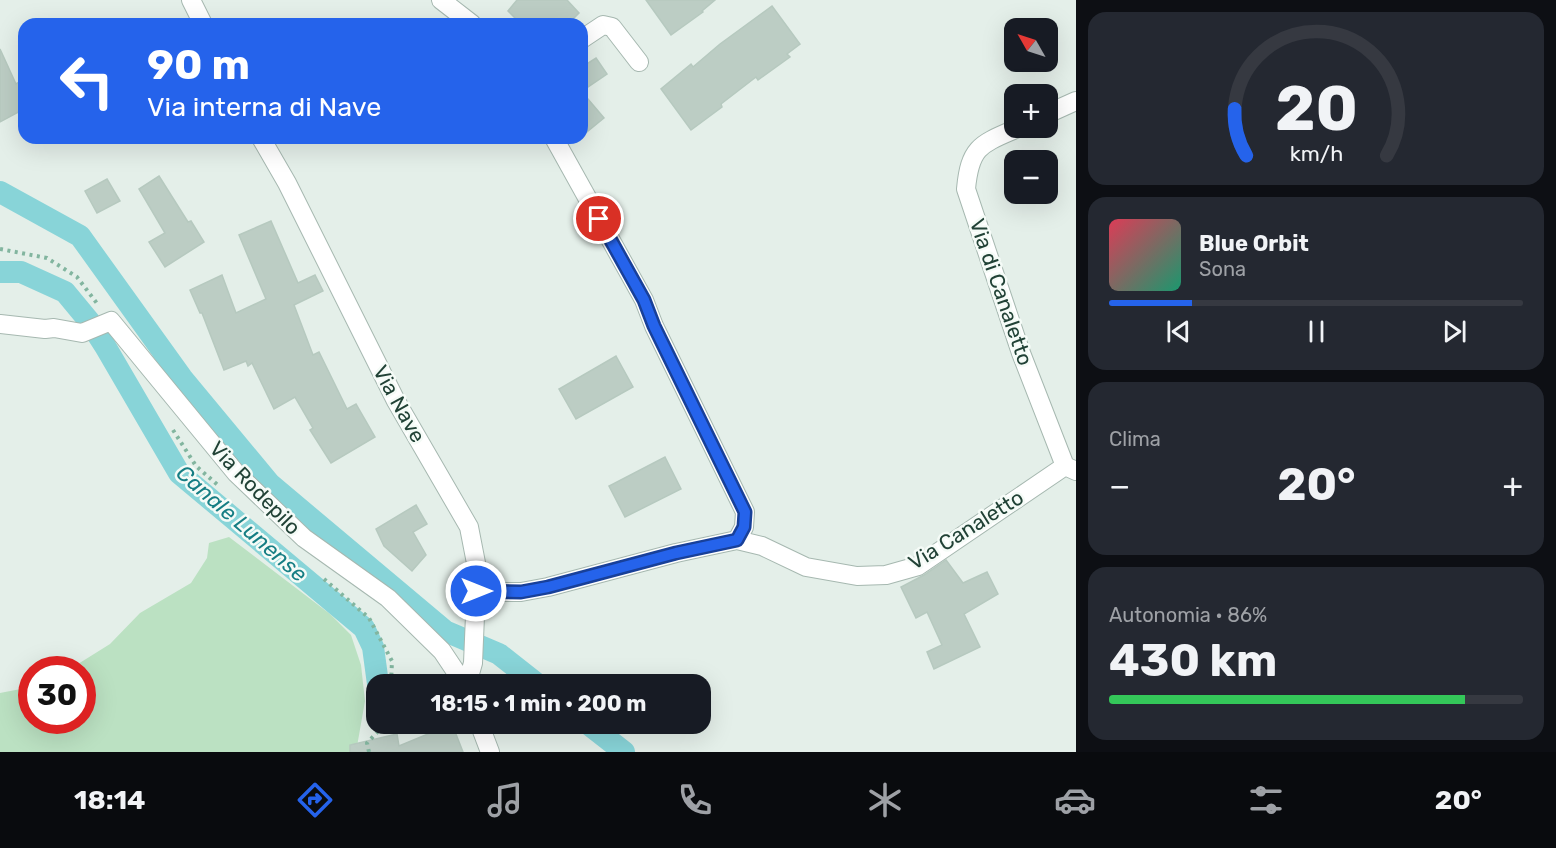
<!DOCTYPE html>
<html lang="it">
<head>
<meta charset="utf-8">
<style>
	:root { --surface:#171b24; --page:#242831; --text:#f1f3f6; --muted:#9ea1a6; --line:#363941; --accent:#2563eb }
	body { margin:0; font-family:Rubik,sans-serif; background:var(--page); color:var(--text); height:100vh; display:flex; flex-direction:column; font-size:22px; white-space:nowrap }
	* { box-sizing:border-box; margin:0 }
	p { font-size:20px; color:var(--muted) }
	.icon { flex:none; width:33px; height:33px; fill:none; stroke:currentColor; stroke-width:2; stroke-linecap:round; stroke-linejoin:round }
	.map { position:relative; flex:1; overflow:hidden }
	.sheet { display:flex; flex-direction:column; gap:12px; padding:12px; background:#0d0f14; width:480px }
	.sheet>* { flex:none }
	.guide { position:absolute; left:18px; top:18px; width:570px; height:126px; border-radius:18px; box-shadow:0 6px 24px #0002; background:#2563eb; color:#fff; overflow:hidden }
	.needle { width:39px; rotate:309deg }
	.controls { position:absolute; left:1004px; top:18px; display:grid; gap:12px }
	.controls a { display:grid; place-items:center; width:54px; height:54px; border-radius:12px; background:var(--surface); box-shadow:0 6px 24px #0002; font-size:30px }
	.speed { position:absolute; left:18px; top:656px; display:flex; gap:12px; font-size:30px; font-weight:700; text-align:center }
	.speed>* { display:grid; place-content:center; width:78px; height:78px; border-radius:50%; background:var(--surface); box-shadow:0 6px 24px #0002; line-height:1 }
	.speed .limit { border:9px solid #d22; background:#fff; color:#111 }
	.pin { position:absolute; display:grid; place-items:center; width:51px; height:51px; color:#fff; margin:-26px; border:3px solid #fff; border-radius:50%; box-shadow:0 2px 6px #0007 }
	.me { position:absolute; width:66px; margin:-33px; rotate:90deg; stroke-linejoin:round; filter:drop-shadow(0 0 4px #0008) }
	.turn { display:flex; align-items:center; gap:21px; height:126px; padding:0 30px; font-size:27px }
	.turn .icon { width:78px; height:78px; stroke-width:2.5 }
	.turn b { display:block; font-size:42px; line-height:51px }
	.big { font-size:45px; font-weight:700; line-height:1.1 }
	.sheet .card { flex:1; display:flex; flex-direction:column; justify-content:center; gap:9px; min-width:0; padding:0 21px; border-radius:18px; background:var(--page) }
	.sheet .dial { align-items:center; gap:0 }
	.dial svg { height:156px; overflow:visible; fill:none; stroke:var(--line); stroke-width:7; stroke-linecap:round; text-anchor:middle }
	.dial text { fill:var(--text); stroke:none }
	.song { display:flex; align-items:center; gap:18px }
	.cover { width:72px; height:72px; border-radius:9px; background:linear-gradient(135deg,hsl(350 70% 55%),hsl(160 70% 35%)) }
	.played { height:6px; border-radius:3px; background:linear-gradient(90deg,var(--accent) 20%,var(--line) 20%) }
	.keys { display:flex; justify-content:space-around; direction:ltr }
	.heat { display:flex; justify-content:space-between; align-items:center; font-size:33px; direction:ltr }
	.charge { height:9px; border-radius:4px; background:linear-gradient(90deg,#34c759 86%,var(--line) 0) }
	.trip { position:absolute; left:366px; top:674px; width:345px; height:60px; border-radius:18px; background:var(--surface); box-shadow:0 6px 24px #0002; font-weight:700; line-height:60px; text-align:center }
	.menu { display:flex; height:96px; justify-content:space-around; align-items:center; background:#090b0e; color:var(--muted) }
	.menu .icon { width:42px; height:42px }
	.menu .on { color:var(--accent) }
	.menu b { font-size:27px; color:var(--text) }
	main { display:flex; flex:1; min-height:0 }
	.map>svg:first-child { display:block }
</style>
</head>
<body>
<main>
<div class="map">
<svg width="1076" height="752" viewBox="0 0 1076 752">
	<rect width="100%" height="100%" fill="#e4efe9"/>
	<path fill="#bbe1c2" d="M 229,537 L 330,614 L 351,635 L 361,665 L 365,701 L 356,752 L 0,752 L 0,693 L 31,687 L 32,720 L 82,720 L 82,669 L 70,669 L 110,644 L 140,613 L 191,583 L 207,558 L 209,543 Z"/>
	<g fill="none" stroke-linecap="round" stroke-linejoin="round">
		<path stroke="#88d4d8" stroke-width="22" d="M 0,192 L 80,236 L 182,378 L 270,484 L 445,631 L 499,654 L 537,684
			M 0,272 L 21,272 L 65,292 L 89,321 L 105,346 L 179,473 L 364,628 L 373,647 L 378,684
			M 587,723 L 624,752"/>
	</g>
	<path fill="#bccdc4" stroke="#b6c9bf" stroke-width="1.5" d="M 517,0 L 567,0 L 579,13 L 568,24 L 521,24 L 508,11 Z
		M 646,0 L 715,0 L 702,11 L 703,12 L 671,35 Z
		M 772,6 L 800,44 L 787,54 L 790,57 L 758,80 L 756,77 L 721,104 L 722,107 L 691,130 L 661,89 L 691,64 L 693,67 L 720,44 Z
		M 0,49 L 16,84 L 24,79 L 24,109 L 0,122 Z
		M 596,58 L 607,74 L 582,91 L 582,67 Z
		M 582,92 L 604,118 L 582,136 Z
		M 159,176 L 188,222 L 191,221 L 204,242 L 165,267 L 149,242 L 165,233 L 139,189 Z
		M 107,179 L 120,201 L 97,213 L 85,191 Z
		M 271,221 L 298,283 L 315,275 L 323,291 L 294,305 L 313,355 L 319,352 L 347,409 L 356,404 L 375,437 L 331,463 L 310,430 L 313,428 L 295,397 L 274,409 L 252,363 L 248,366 L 246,361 L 224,370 L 202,313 L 200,313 L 190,290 L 222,275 L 236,313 L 266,299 L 239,235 Z
		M 616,356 L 633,387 L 576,419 L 559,389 Z
		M 665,457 L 681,489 L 625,517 L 609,486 Z
		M 416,505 L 427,524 L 413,532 L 426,555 L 412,571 L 384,546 L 376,529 Z
		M 946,560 L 963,583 L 987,572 L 998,594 L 964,614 L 980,647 L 934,669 L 927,652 L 942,645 L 927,612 L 916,618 L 901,587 L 924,575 Z
		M 452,724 L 463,752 L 350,752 L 350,745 L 397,734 L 399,746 Z"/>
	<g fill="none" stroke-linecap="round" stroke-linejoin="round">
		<defs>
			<path id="street" d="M 191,0 L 203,24
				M 441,0 L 472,24
				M 582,39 L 603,25 L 612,27 L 639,62
				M 1047,114 L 1076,101
				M 1018,128 C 981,144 970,146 966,189 L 1021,353 L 1065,466 L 1076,471
				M 261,138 L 287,183 L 396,401 L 469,527 L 476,563 L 476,592 L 473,663 L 467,684
				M 554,138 L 644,300 L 654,326 L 745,512 L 744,527 L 737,540
				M 0,324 L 45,329 L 54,328 L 82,333 L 111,321 L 236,473 L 304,538 L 388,598 L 442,651 L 464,684
				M 476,592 L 521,592 L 548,587 L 676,553 L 737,540 L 762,546 L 806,567 L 857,576 L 886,575 L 918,566 L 1065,466
				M 479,723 L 490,752"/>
		</defs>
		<use href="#street" stroke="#a6b8b0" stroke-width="20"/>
		<path stroke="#82b59f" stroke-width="4" stroke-dasharray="3 4.5" stroke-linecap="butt" d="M 0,249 L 47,258 L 77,277 L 99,306
			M 173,430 L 196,466 L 220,487
			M 324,579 L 369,618 L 392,661 L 391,684
			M 369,752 L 367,743 L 386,723"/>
		<use href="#street" stroke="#fff" stroke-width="18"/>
	</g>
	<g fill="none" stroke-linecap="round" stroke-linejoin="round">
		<defs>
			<path id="route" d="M 476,591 L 521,592 L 548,587 L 676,553 L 737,540 L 744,527 L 745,512 L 654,326 L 644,300 L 599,219"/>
		</defs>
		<use href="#route" stroke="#184099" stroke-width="15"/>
		<use href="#route" stroke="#2563eb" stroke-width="10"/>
	</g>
	<g text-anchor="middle" stroke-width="5" stroke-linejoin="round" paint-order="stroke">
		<g font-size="21" fill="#214236" stroke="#f5fbf7">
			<text transform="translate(1001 292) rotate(71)" y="7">Via di Canaletto</text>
			<text transform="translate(399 404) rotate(61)" y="7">Via Nave</text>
			<text transform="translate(255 488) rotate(46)" y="7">Via Rodepilo</text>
			<text transform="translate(966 530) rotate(-32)" y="7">Via Canaletto</text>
		</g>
		<g font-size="22" font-style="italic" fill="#167e84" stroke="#f5fbf7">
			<text transform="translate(242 523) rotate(41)" y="8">Canale Lunense</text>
		</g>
	</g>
</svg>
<div class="controls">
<a><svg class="needle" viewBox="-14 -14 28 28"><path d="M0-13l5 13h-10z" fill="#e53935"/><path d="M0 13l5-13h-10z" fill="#9ea1a6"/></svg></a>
<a>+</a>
<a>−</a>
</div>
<div class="speed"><div class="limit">30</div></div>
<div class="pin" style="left:599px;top:219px;background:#d93025"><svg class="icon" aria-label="arrive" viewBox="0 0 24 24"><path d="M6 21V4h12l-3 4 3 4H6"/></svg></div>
<svg class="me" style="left:476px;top:591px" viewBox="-20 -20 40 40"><circle r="17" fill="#2563eb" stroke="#fff" stroke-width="3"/><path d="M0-11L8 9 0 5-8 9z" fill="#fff"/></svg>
<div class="trip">18:15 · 1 min · 200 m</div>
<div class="guide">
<div class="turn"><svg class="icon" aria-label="left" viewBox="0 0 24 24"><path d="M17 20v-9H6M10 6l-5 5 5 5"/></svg><div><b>90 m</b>Via interna di Nave</div></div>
</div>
</div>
<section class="sheet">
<div class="card dial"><svg viewBox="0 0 100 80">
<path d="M14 69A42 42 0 1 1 86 69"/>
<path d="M14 69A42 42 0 0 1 8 45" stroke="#2563eb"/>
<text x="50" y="56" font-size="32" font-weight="700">20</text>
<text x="50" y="72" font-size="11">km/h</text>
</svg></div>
<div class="card">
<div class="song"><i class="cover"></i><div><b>Blue Orbit</b><p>Sona</p></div></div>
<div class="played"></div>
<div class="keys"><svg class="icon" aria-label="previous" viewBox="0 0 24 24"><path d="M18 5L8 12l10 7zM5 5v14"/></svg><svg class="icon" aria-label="pause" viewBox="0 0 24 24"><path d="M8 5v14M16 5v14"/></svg><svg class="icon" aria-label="next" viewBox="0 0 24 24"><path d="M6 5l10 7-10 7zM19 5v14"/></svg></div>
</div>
<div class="card"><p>Clima</p>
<div class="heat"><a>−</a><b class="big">20°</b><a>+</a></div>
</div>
<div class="card"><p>Autonomia · 86%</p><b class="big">430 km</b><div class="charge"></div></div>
</section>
</main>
<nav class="menu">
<b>18:14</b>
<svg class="icon on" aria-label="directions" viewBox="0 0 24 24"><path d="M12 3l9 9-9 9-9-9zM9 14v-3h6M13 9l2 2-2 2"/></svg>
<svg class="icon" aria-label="music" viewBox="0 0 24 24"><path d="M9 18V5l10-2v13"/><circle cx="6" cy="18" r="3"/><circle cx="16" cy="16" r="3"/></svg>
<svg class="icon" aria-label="phone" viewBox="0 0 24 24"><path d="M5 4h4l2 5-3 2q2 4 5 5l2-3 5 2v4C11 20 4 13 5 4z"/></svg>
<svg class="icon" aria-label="climate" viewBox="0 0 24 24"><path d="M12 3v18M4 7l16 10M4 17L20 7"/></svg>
<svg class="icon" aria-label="car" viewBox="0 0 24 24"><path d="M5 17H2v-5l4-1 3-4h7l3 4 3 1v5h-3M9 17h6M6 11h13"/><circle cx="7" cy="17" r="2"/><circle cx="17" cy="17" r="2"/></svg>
<svg class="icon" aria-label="filters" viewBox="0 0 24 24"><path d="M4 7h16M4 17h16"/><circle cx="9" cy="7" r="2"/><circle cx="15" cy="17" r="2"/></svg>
<b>20°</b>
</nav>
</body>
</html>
